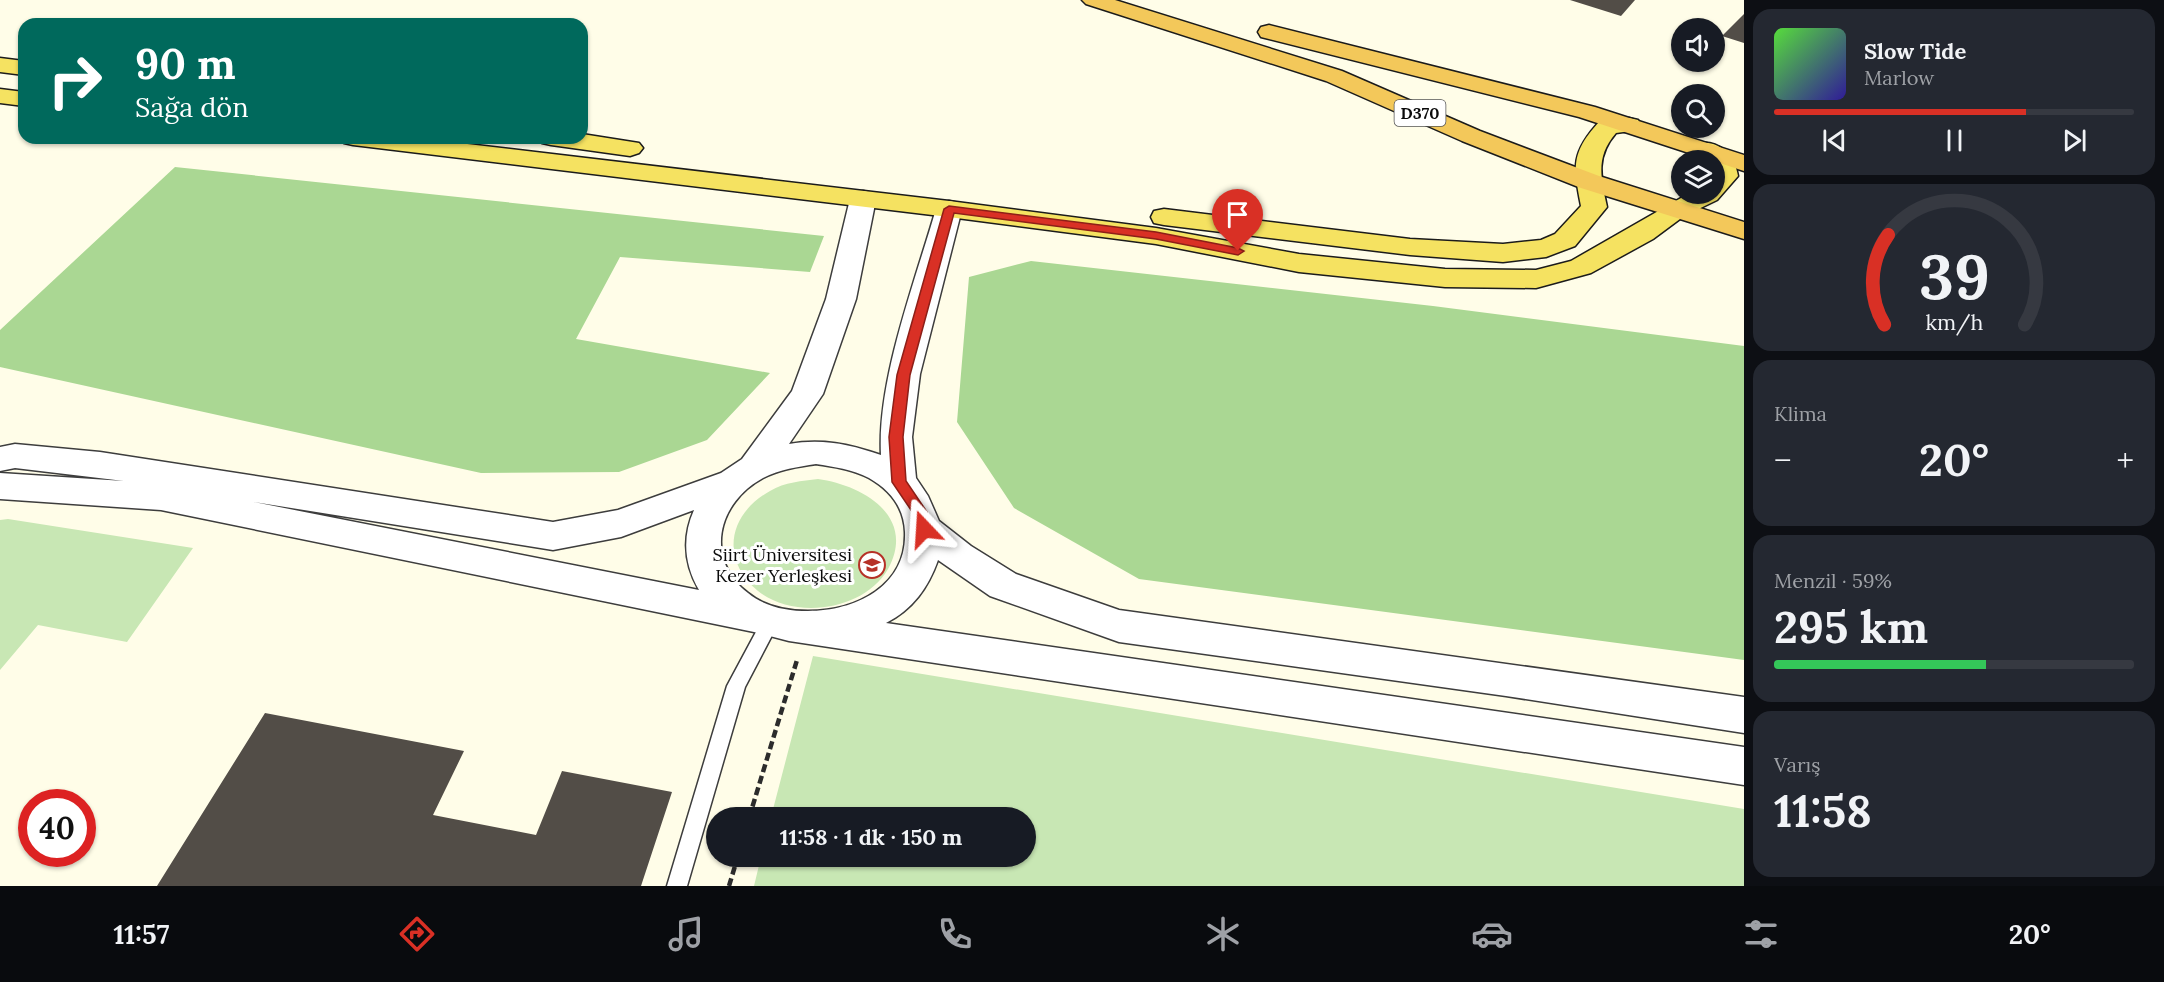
<!DOCTYPE html>
<html lang="tr">
<head>
<meta charset="utf-8">
<style>
	:root { --surface:#171b24; --page:#242831; --text:#f1f3f6; --muted:#9ea1a6; --line:#363941; --accent:#d93025 }
	body { margin:0; font-family:Lora,serif; background:var(--page); color:var(--text); height:100vh; display:flex; flex-direction:column; font-size:22px; white-space:nowrap }
	* { box-sizing:border-box; margin:0 }
	p { font-size:20px; color:var(--muted) }
	.icon { flex:none; width:33px; height:33px; fill:none; stroke:currentColor; stroke-width:2; stroke-linecap:round; stroke-linejoin:round }
	.map { position:relative; flex:1; overflow:hidden }
	.panel { display:flex; flex-direction:column; gap:9px; padding:9px; background:#0d0f14; width:420px }
	.panel>* { flex:none }
	.banner { position:absolute; left:18px; top:18px; width:570px; height:126px; border-radius:18px; box-shadow:0 2px 4px #0004; background:#00695c; color:#fff; overflow:hidden }
	.controls { position:absolute; left:1671px; top:18px; display:grid; gap:12px }
	.controls a { display:grid; place-items:center; width:54px; height:54px; border-radius:50%; background:var(--surface); box-shadow:0 2px 4px #0004; font-size:30px }
	.speed { position:absolute; left:18px; top:789px; display:flex; gap:12px; font-size:30px; font-weight:700; text-align:center }
	.speed>* { display:grid; place-content:center; width:78px; height:78px; border-radius:50%; background:var(--surface); box-shadow:0 2px 4px #0004; line-height:1 }
	.speed .limit { border:9px solid #d22; background:#fff; color:#111 }
	.pin { position:absolute; display:grid; place-items:center; width:51px; height:51px; color:#fff; margin:-62px -26px; border-radius:50% 50% 50% 0; rotate:-45deg; box-shadow:0 0 6px #0007 }
	.pin .icon { rotate:45deg }
	.me { position:absolute; width:66px; margin:-33px; rotate:340deg; stroke-linejoin:round; filter:drop-shadow(0 0 4px #0008) }
	.turn { display:flex; align-items:center; gap:21px; height:126px; padding:0 18px; font-size:27px }
	.turn .icon { width:78px; height:78px; stroke-width:2.5 }
	.turn b { display:block; font-size:42px; line-height:51px }
	.big { font-size:45px; font-weight:700; line-height:1.1 }
	.panel .card { flex:1; display:flex; flex-direction:column; justify-content:center; gap:9px; min-width:0; padding:0 21px; border-radius:18px; background:var(--page) }
	.panel .dial { align-items:center; gap:0 }
	.dial svg { height:156px; overflow:visible; fill:none; stroke:var(--line); stroke-width:7; stroke-linecap:round; text-anchor:middle }
	.dial text { fill:var(--text); stroke:none }
	.song { display:flex; align-items:center; gap:18px }
	.cover { width:72px; height:72px; border-radius:9px; background:linear-gradient(135deg,hsl(110 70% 55%),hsl(250 70% 35%)) }
	.played { height:6px; border-radius:3px; background:linear-gradient(90deg,var(--accent) 70%,var(--line) 70%) }
	.keys { display:flex; justify-content:space-around; direction:ltr }
	.heat { display:flex; justify-content:space-between; align-items:center; font-size:33px; direction:ltr }
	.charge { height:9px; border-radius:4px; background:linear-gradient(90deg,#34c759 59%,var(--line) 0) }
	.trip { position:absolute; left:706px; top:807px; width:330px; height:60px; border-radius:30px; background:var(--surface); box-shadow:0 2px 4px #0004; font-weight:700; line-height:60px; text-align:center }
	.tab-bar { display:flex; height:96px; justify-content:space-around; align-items:center; background:#090b0e; color:var(--muted) }
	.tab-bar .icon { width:42px; height:42px }
	.tab-bar .current { color:var(--accent) }
	.tab-bar b { font-size:27px; color:var(--text) }
	main { display:flex; flex:1; min-height:0 }
	.map>svg:first-child { display:block }
</style>
</head>
<body>
<main>
<div class="map">
<svg width="1744" height="886" viewBox="0 0 1744 886">
	<rect width="100%" height="100%" fill="#fffde8"/>
	<path fill="#c8e7b4" d="M 818,479 C 862,485 917,516 888,569 C 864,611 794,620 758,591 C 720,560 728,514 770,491 C 785,482 802,481 818,479 Z
		M 8,519 L 193,548 L 127,642 L 38,625 L 0,670 L 0,520 Z
		M 813,656 L 1744,809 L 1744,886 L 754,886 L 761,857 L 1026,856 L 1026,818 L 771,817 Z"/>
	<path fill="#aad793" d="M 175,167 L 824,236 L 810,272 L 620,257 L 576,339 L 770,373 L 707,440 L 619,472 L 481,473 L 0,367 L 0,330 Z
		M 1031,261 L 1433,306 L 1744,346 L 1744,660 L 1139,579 L 1014,508 L 957,422 L 969,277 Z"/>
	<path fill="#524d47" d="M 1570,0 L 1635,0 L 1621,16 Z
		M 1744,14 L 1744,43 L 1722,36 Z
		M 265,713 L 464,751 L 433,815 L 536,835 L 562,771 L 672,792 L 641,886 L 157,886 Z"/>
	<g fill="none" stroke-linecap="round" stroke-linejoin="round">
		<defs>
			<path id="service" d="M 770,615 L 776,617 L 779,622 L 745,687 L 687,886 L 667,886 L 727,686 L 764,617 Z"/>
			<path id="tertiary" d="M 863,191 L 872,193 L 876,199 L 856,299 L 823,394 L 789,444 C 821,438 850,444 881,455 C 877,380 915,282 936,209 L 940,203 L 949,201 L 958,203 L 962,209 L 920,374 L 912,437 L 916,478 L 928,496 L 939,521 L 971,546 L 1016,574 L 1119,610 L 1744,697 L 1744,733 L 1506,696 L 1119,642 L 990,596 L 938,560 C 928,588 913,609 886,623 L 1744,747 L 1744,785 L 789,641 L 754,632 L 161,510 L 0,499 L 0,473 L 124,481 L 15,468 L 0,471 L 0,447 L 15,444 L 100,452 L 553,522 L 618,510 L 721,473 L 742,459 L 792,391 L 826,299 L 850,199 L 854,193 ZM 816,464 C 834,467 852,469 869,478 C 890,490 904,507 905,532 C 907,586 856,611 808,611 C 787,611 765,607 748,593 C 704,559 717,503 763,478 C 780,469 798,467 816,464 ZM 254,502 L 553,550 L 621,537 L 694,510 C 682,537 684,564 699,590 Z"/>
			<path id="primary" d="M 0,58 L 24,61 L 24,75 L 0,72 Z
				M 0,89 L 24,92 L 24,106 L 0,103 Z
				M 1629,118 L 1638,120 L 1641,125 L 1638,130 L 1616,133 C 1595,157 1601,178 1607,207 L 1575,246 L 1546,257 L 1503,262 L 1410,255 L 1164,225 L 1154,223 L 1151,217 L 1154,211 L 1164,209 L 1410,239 L 1503,244 L 1541,240 L 1555,234 L 1581,206 C 1573,166 1571,152 1600,121 Z
				M 582,134 L 639,143 L 643,148 L 639,153 L 630,156 L 551,145 L 542,143 L 539,138 L 582,138 Z
				M 341,138 L 416,138 L 949,201 L 1156,228 L 1299,254 L 1445,269 L 1536,270 L 1571,261 L 1688,194 L 1714,194 L 1714,160 C 1704,160 1699,158 1692,149 L 1696,144 C 1718,138 1735,156 1738,176 L 1717,200 L 1684,216 L 1653,239 L 1591,273 L 1536,288 L 1445,287 L 1299,272 L 1156,244 L 949,217 L 353,145 L 344,143 Z"/>
			<path id="trunk" d="M 1082,0 L 1115,0 L 1342,71 L 1480,131 L 1599,176 L 1744,222 L 1744,239 L 1581,188 L 1462,141 L 1326,81 L 1086,4 Z
				M 1269,25 L 1595,107 L 1744,155 L 1744,171 L 1579,117 L 1261,37 L 1258,32 L 1261,27 Z"/>
		</defs>
		<use href="#service" stroke="#3d3d3d" stroke-width="3"/>
		<use href="#tertiary" stroke="#3d3d3d" stroke-width="3"/>
		<use href="#primary" stroke="#1b1b1b" stroke-width="3"/>
		<use href="#trunk" stroke="#1b1b1b" stroke-width="3"/>
		<path stroke="#2c2c2c" stroke-width="4.5" stroke-dasharray="8 4" stroke-linecap="butt" d="M 749,818 L 797,660
			M 729,886 L 738,856"/>
		<use href="#service" fill="#fff" fill-rule="evenodd"/>
		<use href="#tertiary" fill="#fff" fill-rule="evenodd"/>
		<use href="#primary" fill="#f5e261" fill-rule="evenodd"/>
		<use href="#trunk" fill="#f3c85a" fill-rule="evenodd"/>
	</g>
	<path fill="#d93025" stroke="#8d1f18" stroke-width="1.5" d="M 949,206 L 1156,232 L 1238,248 L 1244,251 L 1238,255 L 1156,239 L 954,213 L 910,375 L 903,437 L 906,481 L 927,512 L 931,529 L 924,535 L 919,533 L 913,513 L 892,482 L 889,437 L 897,375 L 944,209 Z"/>
	<defs>
		<symbol id="university-ring" viewBox="-11 -11 22 22"><circle r="9.5" fill="#fff" stroke="#b63127" stroke-width="1.5"/><path d="M0-5L7-2L0 1L-7-2ZM-4 1L0 2.5L4 1V4Q0 6-4 4Z" fill="#b63127"/></symbol>
	</defs>
	<g fill-rule="evenodd">
		<use href="#university-ring" x="857" y="550" width="30" height="30"/>
	</g>
	<g text-anchor="middle" stroke-width="6" stroke-linejoin="round" paint-order="stroke">
		<rect fill="#fff" stroke="#545454" stroke-width="1.5" x="1394.5" y="100" width="51" height="26" rx="4.5"/>
		<g font-size="16" font-weight="bold" fill="#0a0a0a">
			<text x="1420" y="119">D370</text>
		</g>
		<g font-size="18" fill="#0a0a0a" stroke="#fff" text-anchor="end">
			<text x="852" y="561">Siirt Üniversitesi<tspan x="852" dy="21">Kezer Yerleşkesi</tspan></text>
		</g>
	</g>
</svg>
<div class="controls">
<a><svg class="icon" aria-label="sound" viewBox="0 0 24 24"><path d="M4 9h4l5-4v14l-5-4H4zM17 9q2 3 0 6"/></svg></a>
<a><svg class="icon" aria-label="search" viewBox="0 0 24 24"><circle cx="10" cy="10" r="6"/><path d="M15 15l6 6"/></svg></a>
<a><svg class="icon" aria-label="layers" viewBox="0 0 24 24"><path d="M12 4l9 5-9 5-9-5zM3 14l9 5 9-5"/></svg></a>
</div>
<div class="speed"><div class="limit">40</div></div>
<div class="pin" style="left:1238px;top:251px;background:#d93025"><svg class="icon" aria-label="arrive" viewBox="0 0 24 24"><path d="M6 21V4h12l-3 4 3 4H6"/></svg></div>
<svg class="me" style="left:924px;top:529px" viewBox="-20 -20 40 40"><path d="M0-17L14 15 0 8-14 15z" fill="#d93025" stroke="#fff" stroke-width="4"/></svg>
<div class="trip">11:58 · 1 dk · 150 m</div>
<div class="banner">
<div class="turn"><svg class="icon" aria-label="right" viewBox="0 0 24 24"><path d="M7 20v-9h11M14 6l5 5-5 5"/></svg><div><b>90 m</b>Sağa dön</div></div>
</div>
</div>
<section class="panel">
<div class="card">
<div class="song"><i class="cover"></i><div><b>Slow Tide</b><p>Marlow</p></div></div>
<div class="played"></div>
<div class="keys"><svg class="icon" aria-label="previous" viewBox="0 0 24 24"><path d="M18 5L8 12l10 7zM5 5v14"/></svg><svg class="icon" aria-label="pause" viewBox="0 0 24 24"><path d="M8 5v14M16 5v14"/></svg><svg class="icon" aria-label="next" viewBox="0 0 24 24"><path d="M6 5l10 7-10 7zM19 5v14"/></svg></div>
</div>
<div class="card dial"><svg viewBox="0 0 100 80">
<path d="M14 69A42 42 0 1 1 86 69"/>
<path d="M14 69A42 42 0 0 1 16 23" stroke="#d93025"/>
<text x="50" y="56" font-size="32" font-weight="700">39</text>
<text x="50" y="72" font-size="11">km/h</text>
</svg></div>
<div class="card"><p>Klima</p>
<div class="heat"><a>−</a><b class="big">20°</b><a>+</a></div>
</div>
<div class="card"><p>Menzil · 59%</p><b class="big">295 km</b><div class="charge"></div></div>
<div class="card"><p>Varış</p><b class="big">11:58</b></div>
</section>
</main>
<nav class="tab-bar">
<b>11:57</b>
<svg class="icon current" aria-label="directions" viewBox="0 0 24 24"><path d="M12 3l9 9-9 9-9-9zM9 14v-3h6M13 9l2 2-2 2"/></svg>
<svg class="icon" aria-label="music" viewBox="0 0 24 24"><path d="M9 18V5l10-2v13"/><circle cx="6" cy="18" r="3"/><circle cx="16" cy="16" r="3"/></svg>
<svg class="icon" aria-label="phone" viewBox="0 0 24 24"><path d="M5 4h4l2 5-3 2q2 4 5 5l2-3 5 2v4C11 20 4 13 5 4z"/></svg>
<svg class="icon" aria-label="climate" viewBox="0 0 24 24"><path d="M12 3v18M4 7l16 10M4 17L20 7"/></svg>
<svg class="icon" aria-label="car" viewBox="0 0 24 24"><path d="M5 17H2v-5l4-1 3-4h7l3 4 3 1v5h-3M9 17h6M6 11h13"/><circle cx="7" cy="17" r="2"/><circle cx="17" cy="17" r="2"/></svg>
<svg class="icon" aria-label="filters" viewBox="0 0 24 24"><path d="M4 7h16M4 17h16"/><circle cx="9" cy="7" r="2"/><circle cx="15" cy="17" r="2"/></svg>
<b>20°</b>
</nav>
</body>
</html>
